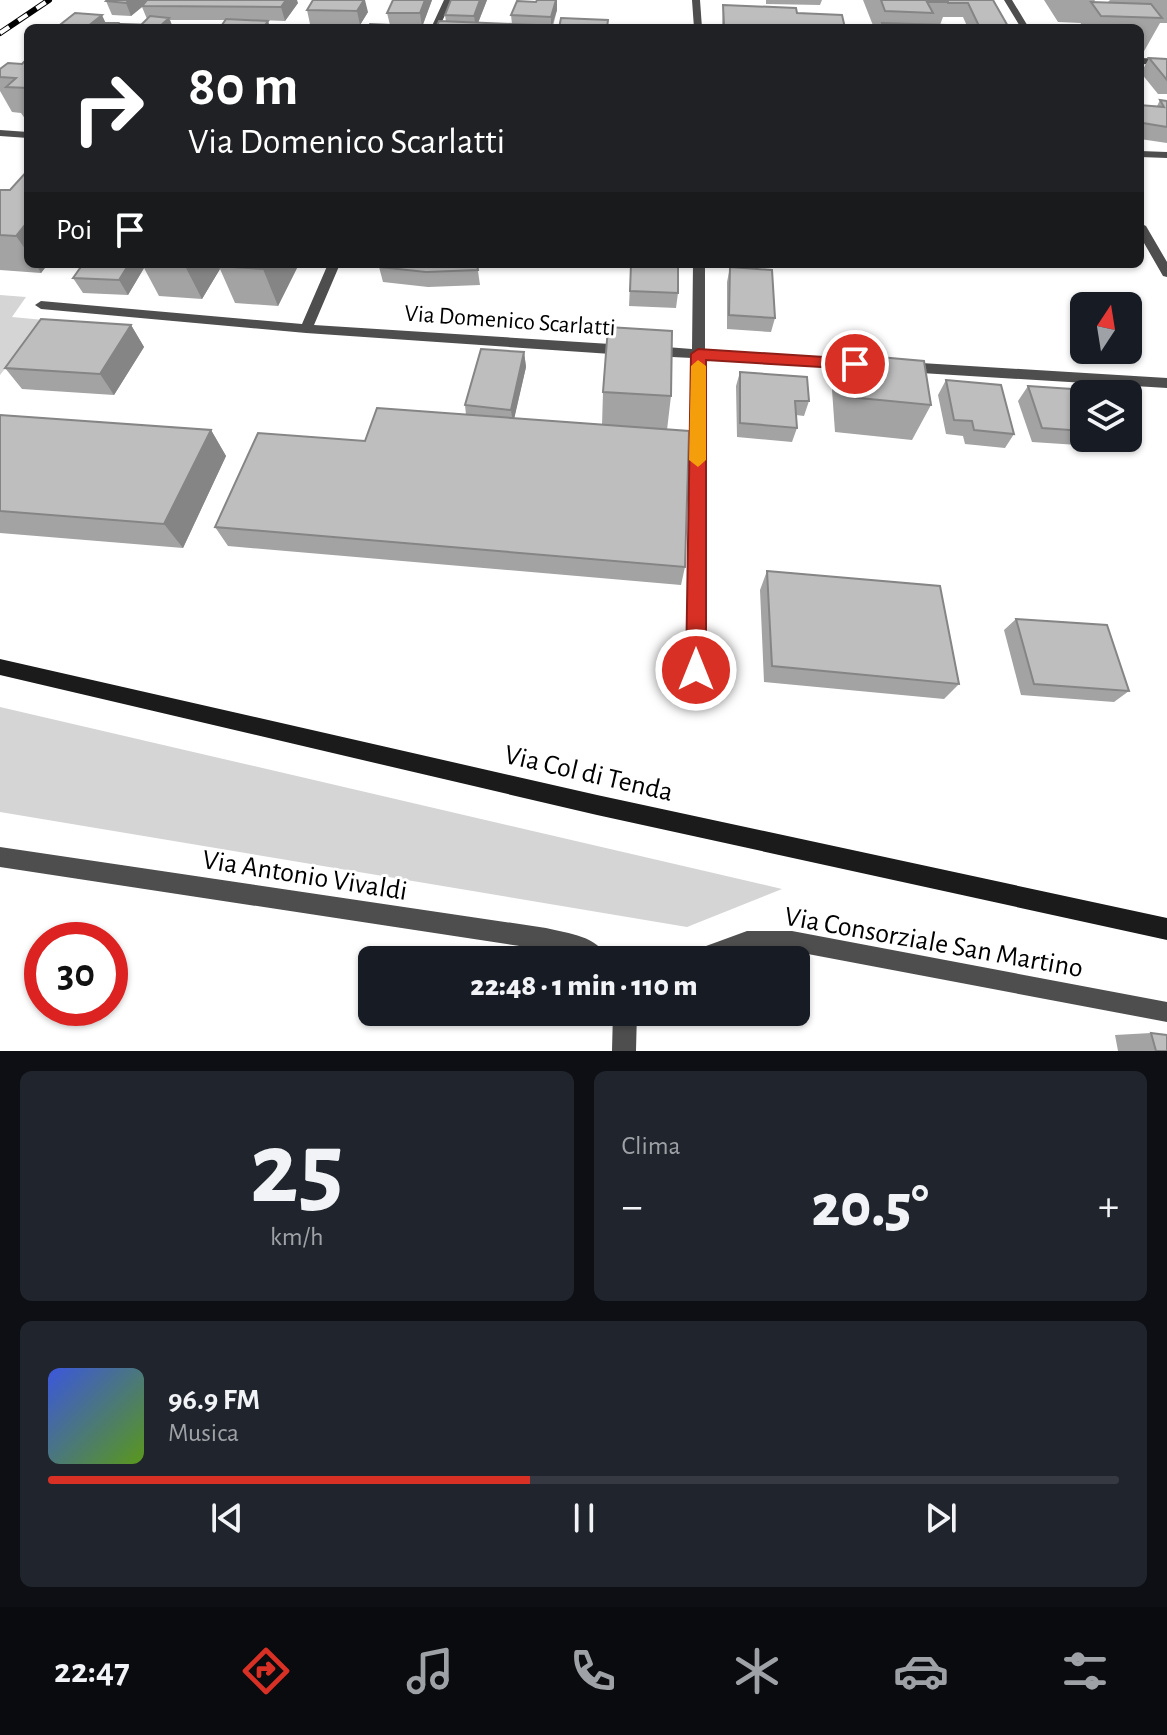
<!DOCTYPE html>
<html lang="it">
<head>
<meta charset="utf-8">
<style>
	:root { --surface:#171b24; --page:#20242c; --text:#f1f3f6; --muted:#9ea1a6; --line:#363941; --accent:#d93025 }
	body { margin:0; font-family:"Alegreya Sans",sans-serif; background:var(--page); color:var(--text); height:100vh; display:flex; flex-direction:column; font-size:30px; white-space:nowrap }
	* { box-sizing:border-box; margin:0 }
	p { font-size:26px; color:var(--muted) }
	.icon { flex:none; width:44px; height:44px; fill:none; stroke:currentColor; stroke-width:2; stroke-linecap:round; stroke-linejoin:round }
	.map { position:relative; height:1051px; overflow:hidden }
	.details { display:flex; flex-direction:column; gap:20px; padding:20px; background:#0d0f14; flex:1 }
	.details>* { flex:none }
	.hud { position:absolute; left:24px; top:24px; width:1120px; height:244px; border-radius:12px; box-shadow:0 2px 6px #0004; background:#202124; color:#fff; overflow:hidden }
	.needle { width:52px; rotate:12deg }
	.controls { position:absolute; left:1070px; top:292px; display:grid; gap:16px }
	.controls a { display:grid; place-items:center; width:72px; height:72px; border-radius:12px; background:var(--surface); box-shadow:0 2px 6px #0004; font-size:40px }
	.speed { position:absolute; left:24px; top:922px; display:flex; gap:16px; font-size:40px; font-weight:700; text-align:center }
	.speed>* { display:grid; place-content:center; width:104px; height:104px; border-radius:50%; background:var(--surface); box-shadow:0 2px 6px #0004; line-height:1 }
	.speed .limit { border:12px solid #d22; background:#fff; color:#111 }
	.pin { position:absolute; display:grid; place-items:center; width:68px; height:68px; color:#fff; margin:-34px; border:4px solid #fff; border-radius:50%; box-shadow:0 2px 8px #0007 }
	.me { position:absolute; width:88px; margin:-44px; rotate:0deg; stroke-linejoin:round; filter:drop-shadow(0 0 6px #0008) }
	.turn { display:flex; align-items:center; gap:28px; height:168px; padding:0 32px; font-size:36px }
	.turn .icon { width:104px; height:104px; stroke-width:2.5 }
	.turn b { display:block; font-size:56px; line-height:68px }
	.then { display:flex; align-items:center; height:76px; padding:0 32px; background:#0003; gap:16px; font-size:30px }
	.big { font-size:60px; font-weight:800; line-height:1.1 }
	.details .tile { flex:1; display:flex; flex-direction:column; justify-content:center; gap:12px; min-width:0; padding:0 28px; border-radius:12px; background:var(--page) }
	.details .dial { align-items:center; gap:0 }
	.dial b { font-size:104px; line-height:1 }
	.song { display:flex; align-items:center; gap:24px }
	.cover { width:96px; height:96px; border-radius:12px; background:linear-gradient(135deg,hsl(230 70% 55%),hsl(90 70% 35%)) }
	.played { height:8px; border-radius:4px; background:linear-gradient(90deg,var(--accent) 45%,var(--line) 45%) }
	.keys { display:flex; justify-content:space-around; direction:ltr }
	.heat { display:flex; justify-content:space-between; align-items:center; font-size:44px; direction:ltr }
	.details .tiles { flex:1; display:grid; gap:20px; grid-template-columns:1fr 1fr }
	.tile:last-child { grid-column:span 2 }
	.trip { position:absolute; left:358px; top:946px; width:452px; height:80px; border-radius:12px; background:var(--surface); box-shadow:0 2px 6px #0004; font-weight:800; line-height:80px; text-align:center }
	.dock { display:flex; height:128px; justify-content:space-around; align-items:center; background:#090b0e; color:var(--muted) }
	.dock .icon { width:56px; height:56px }
	.dock .on { color:var(--accent) }
	.dock b { font-size:36px; color:var(--text) }
	.map>svg:first-child { display:block }
</style>
</head>
<body>
<div class="map">
<svg width="1167" height="1051" viewBox="0 0 1167 1051">
	<rect width="100%" height="100%" fill="#fff"/>
	<path fill="#d5d5d5" d="M 0,295 L 26,297 L 12,317 L 44,320 L 0,375 Z
		M 0,707 L 782,889 L 687,927 L 0,812 Z"/>
	<g fill="none" stroke-linecap="round" stroke-linejoin="round">
		<path fill="#4e4e4e" fill-rule="evenodd" d="M 747,931 L 792,931 L 1167,1002 L 1167,1022 L 792,951 L 747,951 L 721,960 L 684,960 L 687,953 Z"/>
		<path fill="#4e4e4e" fill-rule="evenodd" d="M 444,0 L 452,0 L 439,28 L 431,28 Z
			M 692,0 L 700,0 L 702,28 L 694,28 Z
			M 113,23 L 188,25 L 192,28 L 110,28 L 110,24 Z
			M 1140,58 L 1167,59 L 1167,65 L 1140,64 Z
			M 0,130 L 28,132 L 28,138 L 0,136 Z
			M 1140,151 L 1167,152 L 1167,158 L 1140,157 Z
			M 328,264 L 340,264 L 314,325 L 626,345 L 633,350 L 626,355 L 306,333 L 41,309 L 35,305 L 41,301 L 302,324 Z
			M 693,264 L 705,264 L 705,350 L 862,359 L 869,364 L 862,369 L 705,359 L 705,670 L 702,676 L 696,678 L 690,676 L 687,670 L 692,358 L 653,356 L 646,351 L 653,346 L 692,349 Z
			M 905,362 L 1167,378 L 1167,388 L 905,372 L 898,367 Z
			M 0,847 L 546,928 C 569,934 598,935 608,960 L 581,960 L 546,950 L 0,867 Z
			M 613,1012 L 637,1012 L 636,1051 L 612,1051 Z"/>
		<path fill="#4e4e4e" fill-rule="evenodd" d="M 1004,0 L 1012,0 L 1029,28 L 1021,28 Z
			M 1140,223 L 1146,226 L 1167,262 L 1167,277 L 1163,276 L 1140,236 Z"/>
		<path fill="#1b1b1b" fill-rule="evenodd" d="M 0,659 L 597,795 L 1167,918 L 1167,940 L 597,815 L 0,675 Z"/>
		<defs>
			<path id="rail" d="M 0,33 L 49,0"/>
		</defs>
		<use href="#rail" stroke="#000" stroke-width="6"/>
		<use href="#rail" stroke="#fff" stroke-width="4" stroke-dasharray="11" stroke-linecap="butt"/>
	</g>
	<path fill="#a3a3a3" fill-rule="evenodd" d="M 393,0 L 432,0 L 422,27 L 411,27 L 412,28 L 390,25 L 387,13 Z
		M 487,0 L 478,23 L 512,24 L 511,15 L 536,2 L 537,0 L 557,0 L 557,10 L 553,26 L 608,20 L 608,28 L 436,28 L 446,22 L 445,15 Z
		M 766,0 L 822,0 L 820,5 L 766,4 Z
		M 863,0 L 993,0 L 1009,28 L 874,28 ZM 943,17 L 963,17 L 967,26 L 940,25 Z
		M 1044,0 L 1095,0 L 1094,2 L 1108,2 L 1110,0 L 1167,0 L 1167,23 L 1160,23 L 1143,53 L 1140,53 L 1140,28 L 1079,28 L 1081,23 L 1058,22 Z
		M 106,1 L 298,3 L 285,21 L 259,20 L 268,21 L 270,28 L 220,28 L 226,20 L 170,20 L 173,28 L 138,28 L 147,19 L 142,7 L 131,16 L 112,15 Z
		M 723,5 L 797,13 L 845,28 L 722,28 Z
		M 307,10 L 368,12 L 360,25 L 310,24 Z
		M 28,50 L 28,123 L 21,113 L 12,112 L 0,91 L 0,69 L 22,64 L 27,59 L 24,53 Z
		M 1149,58 L 1167,59 L 1167,94 L 1158,94 L 1141,73 Z
		M 1160,100 L 1167,101 L 1167,143 L 1140,139 L 1140,105 L 1157,106 Z
		M 28,170 L 28,264 L 48,264 L 41,273 L 0,270 L 0,190 L 10,190 Z
		M 83,264 L 299,264 L 278,306 L 235,303 L 220,269 L 202,299 L 159,296 L 144,268 L 128,295 L 83,293 L 73,278 Z
		M 477,264 L 480,285 L 428,287 L 383,282 L 379,267 Z
		M 631,264 L 678,293 L 676,308 L 629,306 Z
		M 730,267 L 775,318 L 771,332 L 727,329 L 727,282 Z
		M 131,325 L 144,347 L 114,395 L 22,389 L 5,368 Z
		M 524,352 L 526,367 L 514,418 L 602,425 L 603,392 L 671,396 L 667,430 L 685,567 L 681,585 L 228,546 L 215,527 L 365,441 L 466,415 L 465,405 Z
		M 845,354 L 931,405 L 912,440 L 835,432 L 832,390 Z
		M 740,372 L 809,401 L 804,416 L 796,415 L 797,428 L 792,442 L 737,437 L 736,386 Z
		M 946,380 L 1014,434 L 1005,448 L 965,444 L 963,436 L 946,434 L 938,395 Z
		M 1028,386 L 1084,394 L 1084,438 L 1099,438 L 1093,446 L 1032,442 L 1018,401 Z
		M 0,415 L 211,430 L 226,456 L 183,548 L 0,533 Z
		M 767,571 L 959,684 L 944,699 L 764,682 L 760,590 Z
		M 1016,619 L 1129,691 L 1114,702 L 1021,695 L 1004,630 Z
		M 1151,1033 L 1167,1051 L 1118,1051 L 1115,1035 Z"/>
	<path fill="#858585" d="M 129,0 L 150,0 L 142,6 L 142,7 L 131,16 L 126,3 Z
		M 286,0 L 297,0 L 298,3 L 285,21 L 281,7 Z
		M 364,0 L 365,0 L 368,12 L 360,25 L 357,11 Z
		M 425,0 L 432,0 L 422,27 L 420,13 Z
		M 480,0 L 487,0 L 476,28 L 474,16 Z
		M 556,0 L 557,0 L 557,10 L 551,28 L 551,17 Z
		M 102,15 L 108,28 L 92,23 Z
		M 169,18 L 173,28 L 158,28 Z
		M 268,21 L 270,28 L 263,28 Z
		M 28,221 L 28,253 L 16,236 Z
		M 36,264 L 48,264 L 41,273 Z
		M 129,264 L 142,264 L 144,268 L 128,295 L 119,280 Z
		M 184,264 L 222,264 L 218,266 L 220,269 L 202,299 Z
		M 266,264 L 299,264 L 278,306 L 263,269 Z
		M 131,325 L 144,347 L 114,395 L 100,374 Z
		M 524,352 L 526,367 L 513,424 L 511,410 Z
		M 211,430 L 226,456 L 183,548 L 164,524 Z"/>
	<path fill="#bebebe" stroke="#858585" stroke-width="2" d="M 107,0 L 129,0 L 126,3 L 106,1 Z
		M 147,0 L 286,0 L 281,7 L 142,6 Z
		M 313,0 L 364,0 L 357,11 L 307,10 Z
		M 393,0 L 425,0 L 420,13 L 387,13 Z
		M 451,0 L 480,0 L 474,16 L 445,15 Z
		M 537,0 L 556,0 L 551,17 L 511,15 L 517,1 L 536,2 Z
		M 881,0 L 947,0 L 948,2 L 927,2 L 933,13 L 885,11 Z
		M 947,0 L 993,0 L 1009,28 L 950,28 L 949,26 L 949,28 L 935,28 L 908,26 L 907,28 L 883,28 L 882,23 L 979,26 L 968,3 L 948,3 Z
		M 1091,2 L 1151,4 L 1162,18 L 1101,16 Z
		M 723,5 L 796,8 L 797,13 L 842,15 L 845,28 L 803,28 L 724,25 Z
		M 75,13 L 102,15 L 92,23 L 118,23 L 114,28 L 56,28 Z
		M 150,16 L 169,18 L 158,28 L 138,28 Z
		M 561,18 L 608,20 L 607,28 L 559,28 Z
		M 226,19 L 268,21 L 263,28 L 220,28 Z
		M 439,21 L 559,26 L 559,28 L 436,28 Z
		M 370,24 L 411,26 L 410,28 L 368,28 Z
		M 749,26 L 775,27 L 775,28 L 749,28 Z
		M 908,26 L 934,27 L 935,28 L 909,28 Z
		M 28,58 L 28,88 L 6,87 L 16,78 L 0,77 L 0,69 L 8,63 L 22,64 Z
		M 1149,58 L 1167,59 L 1167,80 Z
		M 1160,100 L 1167,101 L 1167,127 L 1143,123 L 1140,118 L 1140,105 L 1164,107 Z
		M 28,170 L 28,221 L 16,236 L 0,235 L 0,190 L 10,190 Z
		M 83,264 L 129,264 L 119,280 L 73,278 Z
		M 219,264 L 266,264 L 263,269 L 218,266 Z
		M 380,264 L 477,264 L 478,270 L 426,272 L 379,267 Z
		M 631,264 L 678,264 L 678,293 L 630,291 Z
		M 730,267 L 772,270 L 775,318 L 729,315 Z
		M 41,319 L 131,325 L 100,374 L 5,368 Z
		M 608,327 L 672,331 L 671,396 L 603,392 Z
		M 481,349 L 524,352 L 511,410 L 465,405 Z
		M 845,354 L 924,361 L 931,405 L 849,397 Z
		M 740,372 L 807,377 L 809,401 L 795,401 L 797,428 L 740,423 Z
		M 946,380 L 1001,385 L 1014,434 L 974,430 L 972,421 L 954,420 Z
		M 1028,386 L 1087,390 L 1089,394 L 1084,394 L 1084,431 L 1042,428 Z
		M 377,408 L 689,431 L 685,567 L 215,527 L 258,433 L 365,441 Z
		M 0,415 L 211,430 L 164,524 L 0,511 Z
		M 767,571 L 940,586 L 959,684 L 772,666 Z
		M 1016,619 L 1107,625 L 1129,691 L 1034,684 Z
		M 1151,1033 L 1167,1035 L 1167,1051 L 1156,1051 Z"/>
	<path fill="#d93025" stroke="#8d1f18" stroke-width="2" d="M 698,349 L 855,359 L 862,364 L 855,369 L 706,360 L 706,670 L 703,676 L 696,679 L 689,676 L 686,670 L 691,354 Z"/>
	<path fill="#f59e0b" d="M 698,360 L 706,366 L 706,460 L 698,467 L 689,460 L 691,366 Z"/>
	<g text-anchor="middle" stroke-width="6" stroke-linejoin="round" paint-order="stroke">
		<g font-size="24" fill="#000" stroke="#fff">
			<text transform="translate(510 320) rotate(4)" y="8">Via Domenico Scarlatti</text>
		</g>
		<g font-size="28" fill="#000" stroke="#fff">
			<text transform="translate(589 772) rotate(13)" y="10">Via Col di Tenda</text>
			<text transform="translate(305 874) rotate(9)" y="10">Via Antonio Vivaldi</text>
			<text transform="translate(934 941) rotate(10)" y="10">Via Consorziale San Martino</text>
		</g>
	</g>
</svg>
<div class="controls">
<a><svg class="needle" viewBox="-14 -14 28 28"><path d="M0-13l5 13h-10z" fill="#e53935"/><path d="M0 13l5-13h-10z" fill="#9ea1a6"/></svg></a>
<a><svg class="icon" aria-label="layers" viewBox="0 0 24 24"><path d="M12 4l9 5-9 5-9-5zM3 14l9 5 9-5"/></svg></a>
</div>
<div class="speed"><div class="limit">30</div></div>
<div class="pin" style="left:855px;top:364px;background:#d93025"><svg class="icon" aria-label="arrive" viewBox="0 0 24 24"><path d="M6 21V4h12l-3 4 3 4H6"/></svg></div>
<svg class="me" style="left:696px;top:670px" viewBox="-20 -20 40 40"><circle r="17" fill="#d93025" stroke="#fff" stroke-width="3"/><path d="M0-11L8 9 0 5-8 9z" fill="#fff"/></svg>
<div class="trip">22:48 · 1 min · 110 m</div>
<div class="hud">
<div class="turn"><svg class="icon" aria-label="right" viewBox="0 0 24 24"><path d="M7 20v-9h11M14 6l5 5-5 5"/></svg><div><b>80 m</b>Via Domenico Scarlatti</div></div>
<div class="then">Poi<svg class="icon" aria-label="arrive" viewBox="0 0 24 24"><path d="M6 21V4h12l-3 4 3 4H6"/></svg></div>
</div>
</div>
<section class="details">
<div class="tiles">
<div class="tile dial"><b>25</b><p>km/h</p></div>
<div class="tile"><p>Clima</p>
<div class="heat"><a>−</a><b class="big">20.5°</b><a>+</a></div>
</div>
<div class="tile">
<div class="song"><i class="cover"></i><div><b>96.9 FM</b><p>Musica</p></div></div>
<div class="played"></div>
<div class="keys"><svg class="icon" aria-label="previous" viewBox="0 0 24 24"><path d="M18 5L8 12l10 7zM5 5v14"/></svg><svg class="icon" aria-label="pause" viewBox="0 0 24 24"><path d="M8 5v14M16 5v14"/></svg><svg class="icon" aria-label="next" viewBox="0 0 24 24"><path d="M6 5l10 7-10 7zM19 5v14"/></svg></div>
</div>
</div>
</section>
<nav class="dock">
<b>22:47</b>
<svg class="icon on" aria-label="directions" viewBox="0 0 24 24"><path d="M12 3l9 9-9 9-9-9zM9 14v-3h6M13 9l2 2-2 2"/></svg>
<svg class="icon" aria-label="music" viewBox="0 0 24 24"><path d="M9 18V5l10-2v13"/><circle cx="6" cy="18" r="3"/><circle cx="16" cy="16" r="3"/></svg>
<svg class="icon" aria-label="phone" viewBox="0 0 24 24"><path d="M5 4h4l2 5-3 2q2 4 5 5l2-3 5 2v4C11 20 4 13 5 4z"/></svg>
<svg class="icon" aria-label="climate" viewBox="0 0 24 24"><path d="M12 3v18M4 7l16 10M4 17L20 7"/></svg>
<svg class="icon" aria-label="car" viewBox="0 0 24 24"><path d="M5 17H2v-5l4-1 3-4h7l3 4 3 1v5h-3M9 17h6M6 11h13"/><circle cx="7" cy="17" r="2"/><circle cx="17" cy="17" r="2"/></svg>
<svg class="icon" aria-label="filters" viewBox="0 0 24 24"><path d="M4 7h16M4 17h16"/><circle cx="9" cy="7" r="2"/><circle cx="15" cy="17" r="2"/></svg>
</nav>
</body>
</html>
